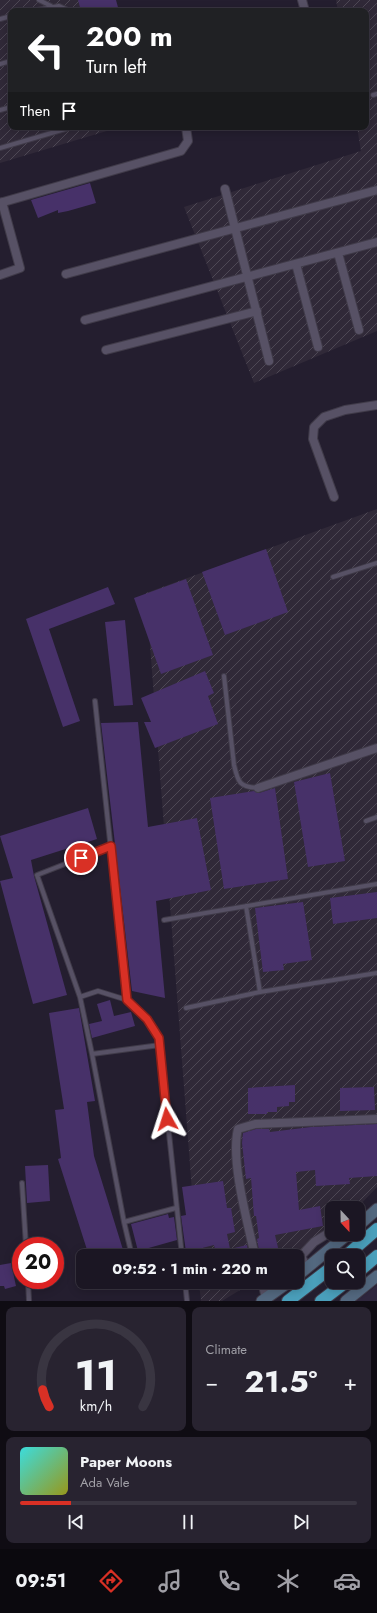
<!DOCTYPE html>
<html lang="en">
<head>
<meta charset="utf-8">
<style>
	:root { --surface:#1b1623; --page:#282330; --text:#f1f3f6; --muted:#a09fa6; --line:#393541; --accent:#d93025 }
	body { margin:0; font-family:Jost,sans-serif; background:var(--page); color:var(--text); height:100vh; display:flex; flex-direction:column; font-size:15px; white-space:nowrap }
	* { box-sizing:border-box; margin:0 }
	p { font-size:13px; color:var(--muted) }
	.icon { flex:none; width:22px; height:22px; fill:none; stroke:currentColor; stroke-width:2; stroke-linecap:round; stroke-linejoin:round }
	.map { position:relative; height:1301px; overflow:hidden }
	.sheet { display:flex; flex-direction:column; gap:6px; padding:6px; background:#0f0c13; flex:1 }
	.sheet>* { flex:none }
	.banner { position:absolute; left:8px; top:8px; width:361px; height:122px; border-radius:8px; box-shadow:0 2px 10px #0003,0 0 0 1px var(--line); background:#202124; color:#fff; overflow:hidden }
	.needle { width:26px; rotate:158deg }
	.controls { position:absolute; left:325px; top:1201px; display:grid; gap:8px }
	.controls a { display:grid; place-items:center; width:40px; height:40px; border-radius:8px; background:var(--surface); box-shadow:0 2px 10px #0003,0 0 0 1px var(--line); font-size:20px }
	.speed { position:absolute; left:12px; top:1237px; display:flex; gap:8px; font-size:20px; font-weight:700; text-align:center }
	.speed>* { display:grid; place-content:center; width:52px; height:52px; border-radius:50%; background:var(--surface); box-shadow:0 2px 10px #0003,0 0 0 1px var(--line); line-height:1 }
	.speed .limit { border:6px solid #d22; background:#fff; color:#111 }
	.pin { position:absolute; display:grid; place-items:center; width:34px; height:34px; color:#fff; margin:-17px; border:2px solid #fff; border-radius:50%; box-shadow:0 1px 4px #0007 }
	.me { position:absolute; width:44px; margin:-22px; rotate:354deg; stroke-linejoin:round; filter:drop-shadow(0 0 3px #0008) }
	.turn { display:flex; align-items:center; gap:14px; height:84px; padding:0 12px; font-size:18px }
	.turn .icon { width:52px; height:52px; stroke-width:2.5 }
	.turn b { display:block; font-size:28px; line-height:34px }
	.then { display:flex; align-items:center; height:38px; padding:0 12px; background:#0003; gap:8px; font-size:15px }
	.big { font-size:30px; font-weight:700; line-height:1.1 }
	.sheet .card { flex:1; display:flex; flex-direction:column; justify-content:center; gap:6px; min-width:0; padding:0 14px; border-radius:8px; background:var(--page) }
	.sheet .dial { align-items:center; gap:0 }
	.dial svg { height:104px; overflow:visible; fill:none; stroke:var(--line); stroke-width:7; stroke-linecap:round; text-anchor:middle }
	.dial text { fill:var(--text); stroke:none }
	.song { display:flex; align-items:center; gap:12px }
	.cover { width:48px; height:48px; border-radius:6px; background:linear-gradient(135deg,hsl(180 70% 55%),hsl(60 70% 35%)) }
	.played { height:4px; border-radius:2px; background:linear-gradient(90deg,var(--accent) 15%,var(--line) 15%) }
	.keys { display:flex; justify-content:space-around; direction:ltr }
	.heat { display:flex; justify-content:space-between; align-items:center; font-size:22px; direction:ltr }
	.sheet .tiles { flex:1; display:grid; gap:6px; grid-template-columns:1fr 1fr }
	.card:last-child { grid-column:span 2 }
	.trip { position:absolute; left:76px; top:1249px; width:228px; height:40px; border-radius:8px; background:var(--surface); box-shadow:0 2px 10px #0003,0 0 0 1px var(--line); font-weight:700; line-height:40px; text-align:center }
	.tab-bar { display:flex; height:64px; justify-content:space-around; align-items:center; background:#0b090e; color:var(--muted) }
	.tab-bar .icon { width:28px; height:28px }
	.tab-bar .selected { color:var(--accent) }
	.tab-bar b { font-size:18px; color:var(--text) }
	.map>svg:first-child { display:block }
</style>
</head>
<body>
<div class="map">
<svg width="377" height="1301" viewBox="0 0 377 1301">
	<defs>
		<pattern id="industrial-furrows" width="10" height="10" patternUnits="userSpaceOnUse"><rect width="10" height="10" fill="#302938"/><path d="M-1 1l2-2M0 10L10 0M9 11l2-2" fill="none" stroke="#4e4855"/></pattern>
	</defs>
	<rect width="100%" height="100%" fill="#241e2f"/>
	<path fill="url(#industrial-furrows)" d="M 0,0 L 109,0 L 112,11 L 11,11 L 11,127 L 120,127 L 0,163 Z
		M 336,0 L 377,0 L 377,331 L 254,383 L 184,207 L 361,151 L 357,127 L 366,127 L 366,11 L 338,11 Z
		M 377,509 L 377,1187 L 357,1208 L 332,1208 L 332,1233 L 294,1256 L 197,1256 L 146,593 Z
		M 199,1282 L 253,1282 L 222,1301 L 201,1301 Z"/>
	<path fill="#2e263d" d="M 377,1285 L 377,1301 L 356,1301 Z"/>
	<path fill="#473169" d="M 78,0 L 116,0 L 119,11 L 81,11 Z
		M 90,183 L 96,203 L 68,211 L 58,213 L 58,210 L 38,218 L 31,200 Z
		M 266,549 L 288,612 L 225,635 L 202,572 Z
		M 186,579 L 213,655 L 161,674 L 134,598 Z
		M 108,587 L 115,604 L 49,629 L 80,721 L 63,727 L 26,619 Z
		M 125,620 L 133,705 L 114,706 L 105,622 Z
		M 205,671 L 214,693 L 208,696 L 218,724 L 155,748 L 144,722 L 151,722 L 141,698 Z
		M 138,722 L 148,827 L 197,818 L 211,890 L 156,901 L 165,998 L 132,991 L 101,723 Z
		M 330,773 L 345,861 L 308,867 L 294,782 Z
		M 275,788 L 288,879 L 224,889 L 210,798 L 254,791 L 259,793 Z
		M 88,808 L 97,839 L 31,860 L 34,876 L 67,995 L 33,1004 L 0,881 L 13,878 L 0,836 Z
		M 377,892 L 377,918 L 333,924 L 330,898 Z
		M 303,902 L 312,960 L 283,964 L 284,970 L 263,972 L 255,908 Z
		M 110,1000 L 114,1016 L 131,1012 L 135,1026 L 92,1038 L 89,1024 L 102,1021 L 97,1004 Z
		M 79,1008 L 95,1101 L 87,1102 L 94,1156 L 124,1253 L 115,1256 L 89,1256 L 58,1159 L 61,1158 L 55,1110 L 64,1109 L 49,1013 Z
		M 295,1085 L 295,1102 L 289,1102 L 289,1106 L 277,1107 L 277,1112 L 267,1112 L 267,1114 L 248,1114 L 248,1088 Z
		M 374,1087 L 375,1110 L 340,1111 L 340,1088 Z
		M 377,1124 L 377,1176 L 349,1178 L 350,1184 L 316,1186 L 315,1170 L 296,1172 L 299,1210 L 320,1206 L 323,1226 L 275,1235 L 280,1256 L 260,1256 L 257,1239 L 259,1238 L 256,1216 L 254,1216 L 251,1178 L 246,1179 L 242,1143 L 243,1133 L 256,1129 L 269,1129 L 270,1132 L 311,1127 Z
		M 48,1165 L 50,1201 L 27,1203 L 25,1166 Z
		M 223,1181 L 227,1208 L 231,1208 L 235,1232 L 227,1234 L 230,1249 L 247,1245 L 249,1256 L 215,1256 L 214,1253 L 216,1253 L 214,1245 L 186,1252 L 181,1216 L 186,1215 L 182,1187 Z
		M 168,1214 L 169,1218 L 174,1217 L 177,1240 L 138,1251 L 131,1224 Z
		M 11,1263 L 16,1286 L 5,1289 L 4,1286 L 0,1286 L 0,1265 Z"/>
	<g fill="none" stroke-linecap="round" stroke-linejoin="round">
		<defs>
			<path id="lane" d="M 39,0 L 51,6
				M 32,11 L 59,6 L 70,11
				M 0,19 L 11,16
				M 0,64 L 11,61
				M 373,95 L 377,94
				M 0,110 L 11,107
				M 0,148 L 72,127
				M 333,577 L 377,563
				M 224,676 L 234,765 C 238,782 239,787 258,788
				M 95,701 L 127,1000
				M 366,821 L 377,817
				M 246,906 L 260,992
				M 164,920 L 377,884
				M 80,997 L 98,991 L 127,1000 L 147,1019 L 159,1039 L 182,1256
				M 186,1008 L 260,992 L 377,973
				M 160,1045 L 92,1054 L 124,1222 L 176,1208
				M 92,1054 L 80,997 L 37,875 L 111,846
				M 22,1183 L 26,1246
				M 124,1222 L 132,1256
				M 166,1256 L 181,1252
				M 28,1280 L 29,1301
				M 185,1282 L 187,1301"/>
			<path id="street" d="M 302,0 L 305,11
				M 225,189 L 269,361
				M 0,203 L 181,151 L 188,141 L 186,127
				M 338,253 L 359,330
				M 296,264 L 318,347
				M 66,274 L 377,190
				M 0,275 L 20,268 L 2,202
				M 85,320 L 377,242
				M 106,350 L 257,311
				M 334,497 L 313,439 L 314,427 L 324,417 L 345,410 L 377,405
				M 258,788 L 377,748
				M 255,1256 C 248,1224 230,1160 238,1129 L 255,1124 L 377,1119
				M 307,1268 L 301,1256 L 314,1242 L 327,1234 L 332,1235 L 339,1242
				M 262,1282 L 266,1298"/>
			<path id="secondary" d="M 358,1226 L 377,1209
				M 297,1276 L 348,1234
				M 262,1301 L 289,1282
				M 346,1301 L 377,1276"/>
			<path id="highway" d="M 346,1256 L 377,1229
				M 358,1272 L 377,1256
				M 288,1301 L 332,1267
				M 321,1301 L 346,1282"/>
		</defs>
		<use href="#lane" stroke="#403b49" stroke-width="6"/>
		<use href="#street" stroke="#403b49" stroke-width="10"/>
		<use href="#secondary" stroke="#403b49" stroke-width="13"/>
		<use href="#highway" stroke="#403b49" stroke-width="14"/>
		<use href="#lane" stroke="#575165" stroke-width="4"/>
		<use href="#street" stroke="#575165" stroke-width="8"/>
		<use href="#secondary" stroke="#53687f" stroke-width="11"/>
		<use href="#highway" stroke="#4a9fbb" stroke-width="12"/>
	</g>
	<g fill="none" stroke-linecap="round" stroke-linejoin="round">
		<defs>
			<path id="route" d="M 81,858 L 111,846 L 127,1000 L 147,1019 L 159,1038 L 167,1119"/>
		</defs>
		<use href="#route" stroke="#8d1f18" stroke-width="10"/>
		<use href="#route" stroke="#d93025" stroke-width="7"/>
	</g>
</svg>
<div class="controls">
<a><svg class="needle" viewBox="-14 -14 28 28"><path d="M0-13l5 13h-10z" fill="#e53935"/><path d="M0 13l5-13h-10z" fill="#a09fa6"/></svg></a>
<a><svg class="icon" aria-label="search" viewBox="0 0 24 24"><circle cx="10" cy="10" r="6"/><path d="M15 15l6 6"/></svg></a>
</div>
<div class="speed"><div class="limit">20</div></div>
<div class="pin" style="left:81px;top:858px;background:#d93025"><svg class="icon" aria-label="arrive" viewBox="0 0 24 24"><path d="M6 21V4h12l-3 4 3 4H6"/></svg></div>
<svg class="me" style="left:167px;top:1119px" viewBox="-20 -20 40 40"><path d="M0-17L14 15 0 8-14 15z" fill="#d93025" stroke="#fff" stroke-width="4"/></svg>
<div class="trip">09:52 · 1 min · 220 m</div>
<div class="banner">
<div class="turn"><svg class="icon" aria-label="left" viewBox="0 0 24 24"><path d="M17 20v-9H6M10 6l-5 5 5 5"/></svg><div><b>200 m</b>Turn left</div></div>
<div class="then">Then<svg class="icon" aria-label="arrive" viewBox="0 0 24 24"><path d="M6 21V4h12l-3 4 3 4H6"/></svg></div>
</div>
</div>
<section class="sheet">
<div class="tiles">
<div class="card dial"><svg viewBox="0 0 100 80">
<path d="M14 69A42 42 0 1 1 86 69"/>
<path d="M14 69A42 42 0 0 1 9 56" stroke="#d93025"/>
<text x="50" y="56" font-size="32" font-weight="700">11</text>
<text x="50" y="72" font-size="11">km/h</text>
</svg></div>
<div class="card"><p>Climate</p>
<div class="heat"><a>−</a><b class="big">21.5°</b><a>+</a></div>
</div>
<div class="card">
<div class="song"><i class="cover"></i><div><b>Paper Moons</b><p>Ada Vale</p></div></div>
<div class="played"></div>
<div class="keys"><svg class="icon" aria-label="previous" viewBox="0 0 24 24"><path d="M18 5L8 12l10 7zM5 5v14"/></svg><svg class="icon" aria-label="pause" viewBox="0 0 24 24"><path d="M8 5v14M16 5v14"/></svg><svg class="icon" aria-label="next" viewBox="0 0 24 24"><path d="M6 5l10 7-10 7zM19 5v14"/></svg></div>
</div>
</div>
</section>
<nav class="tab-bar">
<b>09:51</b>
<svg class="icon selected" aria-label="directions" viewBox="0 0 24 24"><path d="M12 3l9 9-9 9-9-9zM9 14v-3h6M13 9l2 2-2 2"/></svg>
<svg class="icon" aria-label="music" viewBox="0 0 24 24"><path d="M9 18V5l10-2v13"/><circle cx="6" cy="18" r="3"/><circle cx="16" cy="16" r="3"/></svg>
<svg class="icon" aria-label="phone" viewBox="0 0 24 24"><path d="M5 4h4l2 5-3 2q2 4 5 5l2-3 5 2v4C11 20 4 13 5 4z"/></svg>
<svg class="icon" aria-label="climate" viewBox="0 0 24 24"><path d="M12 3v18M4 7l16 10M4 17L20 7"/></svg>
<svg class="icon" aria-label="car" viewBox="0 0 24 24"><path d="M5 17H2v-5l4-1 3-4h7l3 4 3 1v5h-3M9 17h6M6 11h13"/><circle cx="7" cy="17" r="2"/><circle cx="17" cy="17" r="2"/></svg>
</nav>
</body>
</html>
